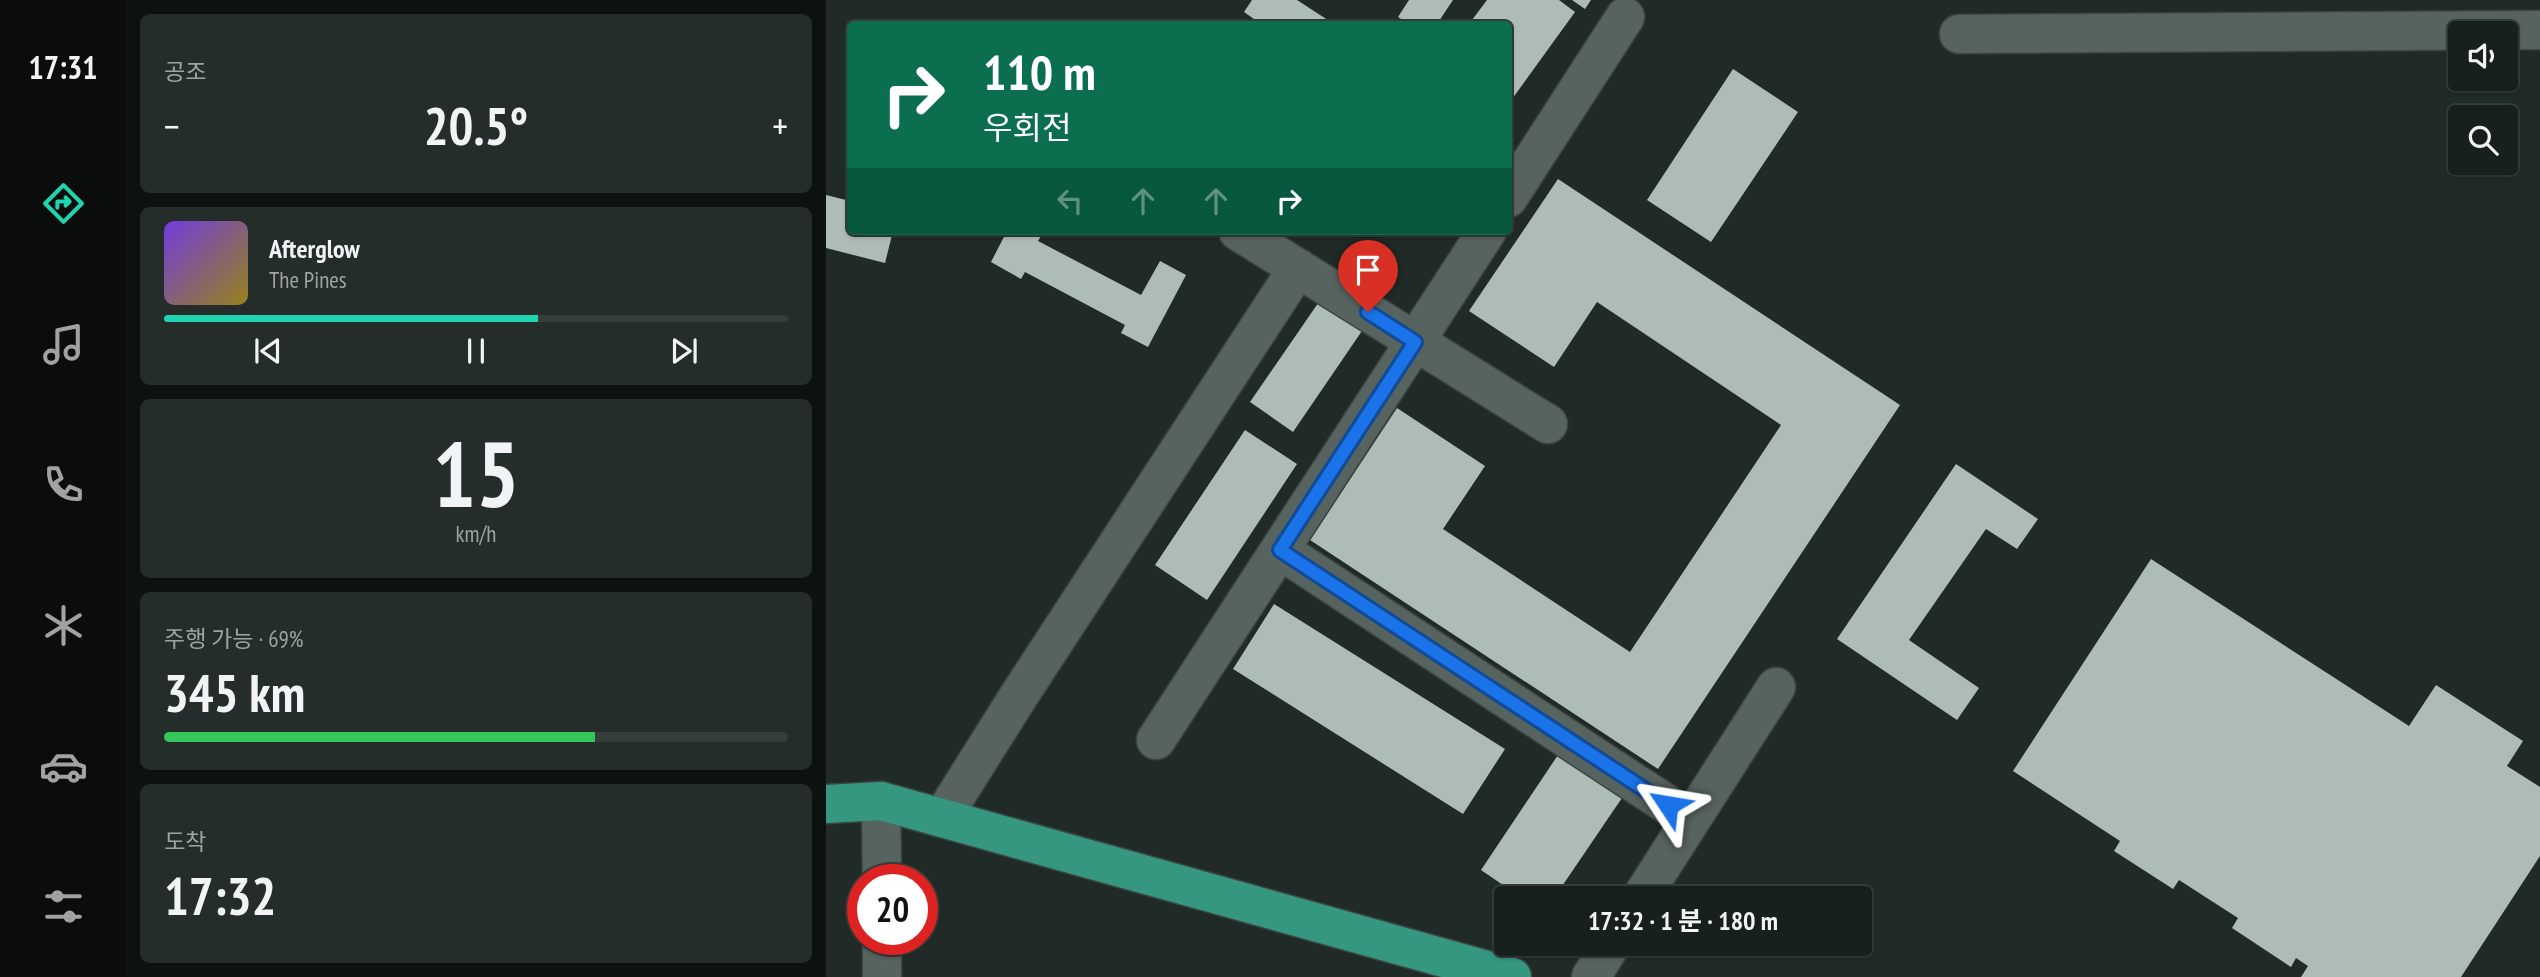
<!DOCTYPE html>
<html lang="ko">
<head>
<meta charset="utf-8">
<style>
	:root { --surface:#18201d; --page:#252d2a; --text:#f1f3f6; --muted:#9fa3a4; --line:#363e3b; --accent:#1fd5b0 }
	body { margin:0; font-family:"PT Sans Narrow","Noto Sans KR",sans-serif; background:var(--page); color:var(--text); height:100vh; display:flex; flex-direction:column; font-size:26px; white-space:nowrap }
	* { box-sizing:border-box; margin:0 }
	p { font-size:23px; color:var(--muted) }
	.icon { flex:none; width:38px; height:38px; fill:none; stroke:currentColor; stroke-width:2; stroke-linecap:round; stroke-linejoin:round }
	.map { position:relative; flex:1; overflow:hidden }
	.panel { display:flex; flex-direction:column; gap:14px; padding:14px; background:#0d1210; width:700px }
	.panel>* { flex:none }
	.hud { position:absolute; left:21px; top:21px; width:665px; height:214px; border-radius:7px; box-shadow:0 2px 5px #0004,0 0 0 2px var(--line); background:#0b6e4f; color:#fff; overflow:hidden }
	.tools { position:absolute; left:1622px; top:21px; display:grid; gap:14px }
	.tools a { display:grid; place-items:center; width:70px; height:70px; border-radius:7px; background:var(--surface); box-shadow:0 2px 5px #0004,0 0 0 2px var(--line); font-size:35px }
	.speed { position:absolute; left:21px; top:864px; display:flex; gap:14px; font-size:35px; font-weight:700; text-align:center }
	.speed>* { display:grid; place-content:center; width:91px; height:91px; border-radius:50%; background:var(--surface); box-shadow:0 2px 5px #0004,0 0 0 2px var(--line); line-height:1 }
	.speed .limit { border:10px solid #d22; background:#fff; color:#111 }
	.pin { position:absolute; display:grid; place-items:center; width:60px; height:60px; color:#fff; margin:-72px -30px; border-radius:50% 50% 50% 0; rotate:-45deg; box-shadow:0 0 7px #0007 }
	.pin .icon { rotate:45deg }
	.me { position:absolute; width:77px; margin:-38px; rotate:303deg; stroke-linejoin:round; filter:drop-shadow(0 0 5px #0008) }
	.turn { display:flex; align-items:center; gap:24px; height:147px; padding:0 21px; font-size:32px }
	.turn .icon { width:91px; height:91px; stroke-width:2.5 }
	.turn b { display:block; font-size:49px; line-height:60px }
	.lanes { display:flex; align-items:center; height:66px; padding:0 21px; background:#0003; justify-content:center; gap:35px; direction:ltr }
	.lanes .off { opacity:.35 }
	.big { font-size:52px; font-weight:700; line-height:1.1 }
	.panel .widget { flex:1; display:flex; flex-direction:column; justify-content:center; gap:10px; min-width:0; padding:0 24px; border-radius:10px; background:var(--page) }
	.panel .dial { align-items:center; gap:0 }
	.dial b { font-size:91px; line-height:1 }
	.song { display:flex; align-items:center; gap:21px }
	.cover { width:84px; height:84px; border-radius:10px; background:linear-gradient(135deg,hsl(260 70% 55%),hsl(50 70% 35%)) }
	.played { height:7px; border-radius:4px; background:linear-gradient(90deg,var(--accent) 60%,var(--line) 60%) }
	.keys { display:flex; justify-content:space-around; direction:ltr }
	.heat { display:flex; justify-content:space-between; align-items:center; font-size:38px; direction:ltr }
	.charge { height:10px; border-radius:5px; background:linear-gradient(90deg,#34c759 69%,var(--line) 0) }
	.trip { position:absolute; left:668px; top:886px; width:378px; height:70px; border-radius:7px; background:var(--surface); box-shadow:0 2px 5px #0004,0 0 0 2px var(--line); font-weight:700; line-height:70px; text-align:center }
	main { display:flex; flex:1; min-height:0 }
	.dock { display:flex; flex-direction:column; width:126px; justify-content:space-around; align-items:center; background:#0a0d0c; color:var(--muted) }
	.dock .icon { width:49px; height:49px }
	.dock .current { color:var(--accent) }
	.dock b { font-size:32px; color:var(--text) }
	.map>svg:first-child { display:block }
</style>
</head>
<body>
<main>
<nav class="dock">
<b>17:31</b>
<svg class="icon current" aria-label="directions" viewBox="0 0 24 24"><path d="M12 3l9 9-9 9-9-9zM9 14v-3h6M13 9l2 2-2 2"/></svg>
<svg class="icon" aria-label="music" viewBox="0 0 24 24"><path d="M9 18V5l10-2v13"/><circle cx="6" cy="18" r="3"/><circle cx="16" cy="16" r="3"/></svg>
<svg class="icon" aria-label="phone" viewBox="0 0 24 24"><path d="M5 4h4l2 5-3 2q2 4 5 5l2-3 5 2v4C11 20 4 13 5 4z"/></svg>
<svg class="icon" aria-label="climate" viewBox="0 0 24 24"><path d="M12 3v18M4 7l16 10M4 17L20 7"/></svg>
<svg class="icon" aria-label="car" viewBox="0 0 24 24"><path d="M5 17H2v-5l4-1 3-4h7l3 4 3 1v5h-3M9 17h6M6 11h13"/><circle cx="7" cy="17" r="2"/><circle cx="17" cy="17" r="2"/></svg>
<svg class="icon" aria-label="filters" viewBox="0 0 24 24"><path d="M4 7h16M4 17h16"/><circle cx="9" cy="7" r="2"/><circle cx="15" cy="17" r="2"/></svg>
</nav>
<section class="panel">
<div class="widget"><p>공조</p>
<div class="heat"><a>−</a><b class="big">20.5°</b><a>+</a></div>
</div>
<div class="widget">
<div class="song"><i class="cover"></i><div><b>Afterglow</b><p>The Pines</p></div></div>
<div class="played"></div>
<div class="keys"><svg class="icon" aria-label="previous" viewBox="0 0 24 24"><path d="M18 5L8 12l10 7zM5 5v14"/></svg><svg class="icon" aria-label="pause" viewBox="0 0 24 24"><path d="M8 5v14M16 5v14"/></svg><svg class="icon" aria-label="next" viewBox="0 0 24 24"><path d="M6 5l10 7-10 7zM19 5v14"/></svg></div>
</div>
<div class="widget dial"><b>15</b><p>km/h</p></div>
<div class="widget"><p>주행 가능 · 69%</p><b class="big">345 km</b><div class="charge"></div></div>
<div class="widget"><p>도착</p><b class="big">17:32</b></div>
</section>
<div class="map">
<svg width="1714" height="977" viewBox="0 0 1714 977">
	<rect width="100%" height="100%" fill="#202b27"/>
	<path fill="#aebcb7" d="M 426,0 L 471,0 L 508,24 L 425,24 L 428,19 L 418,12 Z
		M 583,0 L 627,0 L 611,24 L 583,24 L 572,17 Z
		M 661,0 L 733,0 L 749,12 L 684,102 L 682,24 L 643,24 Z
		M 746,0 L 765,0 L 759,9 Z
		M 907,69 L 972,112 L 885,242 L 821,200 Z
		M 732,179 L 1074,405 L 832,769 L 484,540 L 571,408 L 659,466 L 617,529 L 804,652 L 955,425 L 771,302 L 728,367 L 643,311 Z
		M 0,195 L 24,201 L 24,231 L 67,231 L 59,263 L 0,248 Z
		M 181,231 L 218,231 L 212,241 L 315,295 L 334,261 L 360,275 L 322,347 L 295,333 L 299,325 L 199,272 L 195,279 L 165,262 Z
		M 497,296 L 540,325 L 467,432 L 424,402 Z
		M 419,430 L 471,464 L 381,600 L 329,565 Z
		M 1130,464 L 1212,519 L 1191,549 L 1160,529 L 1083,640 L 1153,688 L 1131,720 L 1011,639 Z
		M 1325,559 L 1583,726 L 1610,685 L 1697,741 L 1681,766 L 1714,787 L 1714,856 L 1635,977 L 1475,977 L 1482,966 L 1470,958 L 1465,967 L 1406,928 L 1412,918 L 1353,880 L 1347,889 L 1288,851 L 1294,841 L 1187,771 Z
		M 448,604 L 679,749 L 637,814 L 407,669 Z
		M 736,749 L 800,792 L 728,898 L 696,898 L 655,870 Z"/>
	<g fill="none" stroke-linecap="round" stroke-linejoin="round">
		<defs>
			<path id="minor" d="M 1133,34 L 1714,30
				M 682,198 L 799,17
				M 412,231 L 722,424
				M 454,550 L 865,820
				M 330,740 L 661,231
				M 55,801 L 56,880
				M 116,818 L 192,697 L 472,268
				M 815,898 L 950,687
				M 56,940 L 56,977
				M 765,977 L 786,943"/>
			<path id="highway" d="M 0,804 L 55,801 L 686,977"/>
		</defs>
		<use href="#minor" stroke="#3c4542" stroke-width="41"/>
		<use href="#highway" stroke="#3c4542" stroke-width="41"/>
		<use href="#minor" stroke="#57635f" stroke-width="38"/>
		<use href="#highway" stroke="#359780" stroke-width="38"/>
	</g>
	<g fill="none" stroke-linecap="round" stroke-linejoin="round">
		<defs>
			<path id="route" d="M 542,312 L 589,342 L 454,550 L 842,805"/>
		</defs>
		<use href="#route" stroke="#114b97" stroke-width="18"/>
		<use href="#route" stroke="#1a73e8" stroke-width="12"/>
	</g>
</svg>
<div class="tools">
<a><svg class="icon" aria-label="sound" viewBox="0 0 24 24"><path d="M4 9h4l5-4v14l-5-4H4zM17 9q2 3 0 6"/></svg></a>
<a><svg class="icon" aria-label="search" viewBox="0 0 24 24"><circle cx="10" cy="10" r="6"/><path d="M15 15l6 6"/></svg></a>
</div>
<div class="speed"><div class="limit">20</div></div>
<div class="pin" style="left:542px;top:312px;background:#d93025"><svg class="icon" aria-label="arrive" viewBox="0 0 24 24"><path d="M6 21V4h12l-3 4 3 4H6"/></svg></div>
<svg class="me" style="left:842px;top:805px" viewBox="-20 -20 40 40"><path d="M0-17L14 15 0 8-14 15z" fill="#1a73e8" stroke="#fff" stroke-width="4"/></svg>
<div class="trip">17:32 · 1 분 · 180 m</div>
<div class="hud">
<div class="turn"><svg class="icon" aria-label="right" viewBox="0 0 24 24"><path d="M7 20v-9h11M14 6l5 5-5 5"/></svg><div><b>110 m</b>우회전</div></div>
<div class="lanes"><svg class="icon off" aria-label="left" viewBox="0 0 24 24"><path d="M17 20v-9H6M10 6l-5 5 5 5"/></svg><svg class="icon off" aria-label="ahead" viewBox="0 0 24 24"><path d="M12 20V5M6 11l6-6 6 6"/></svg><svg class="icon off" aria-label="ahead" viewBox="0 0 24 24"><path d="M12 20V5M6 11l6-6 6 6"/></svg><svg class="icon" aria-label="right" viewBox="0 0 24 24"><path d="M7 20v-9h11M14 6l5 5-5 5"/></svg></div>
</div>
</div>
</main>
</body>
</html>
